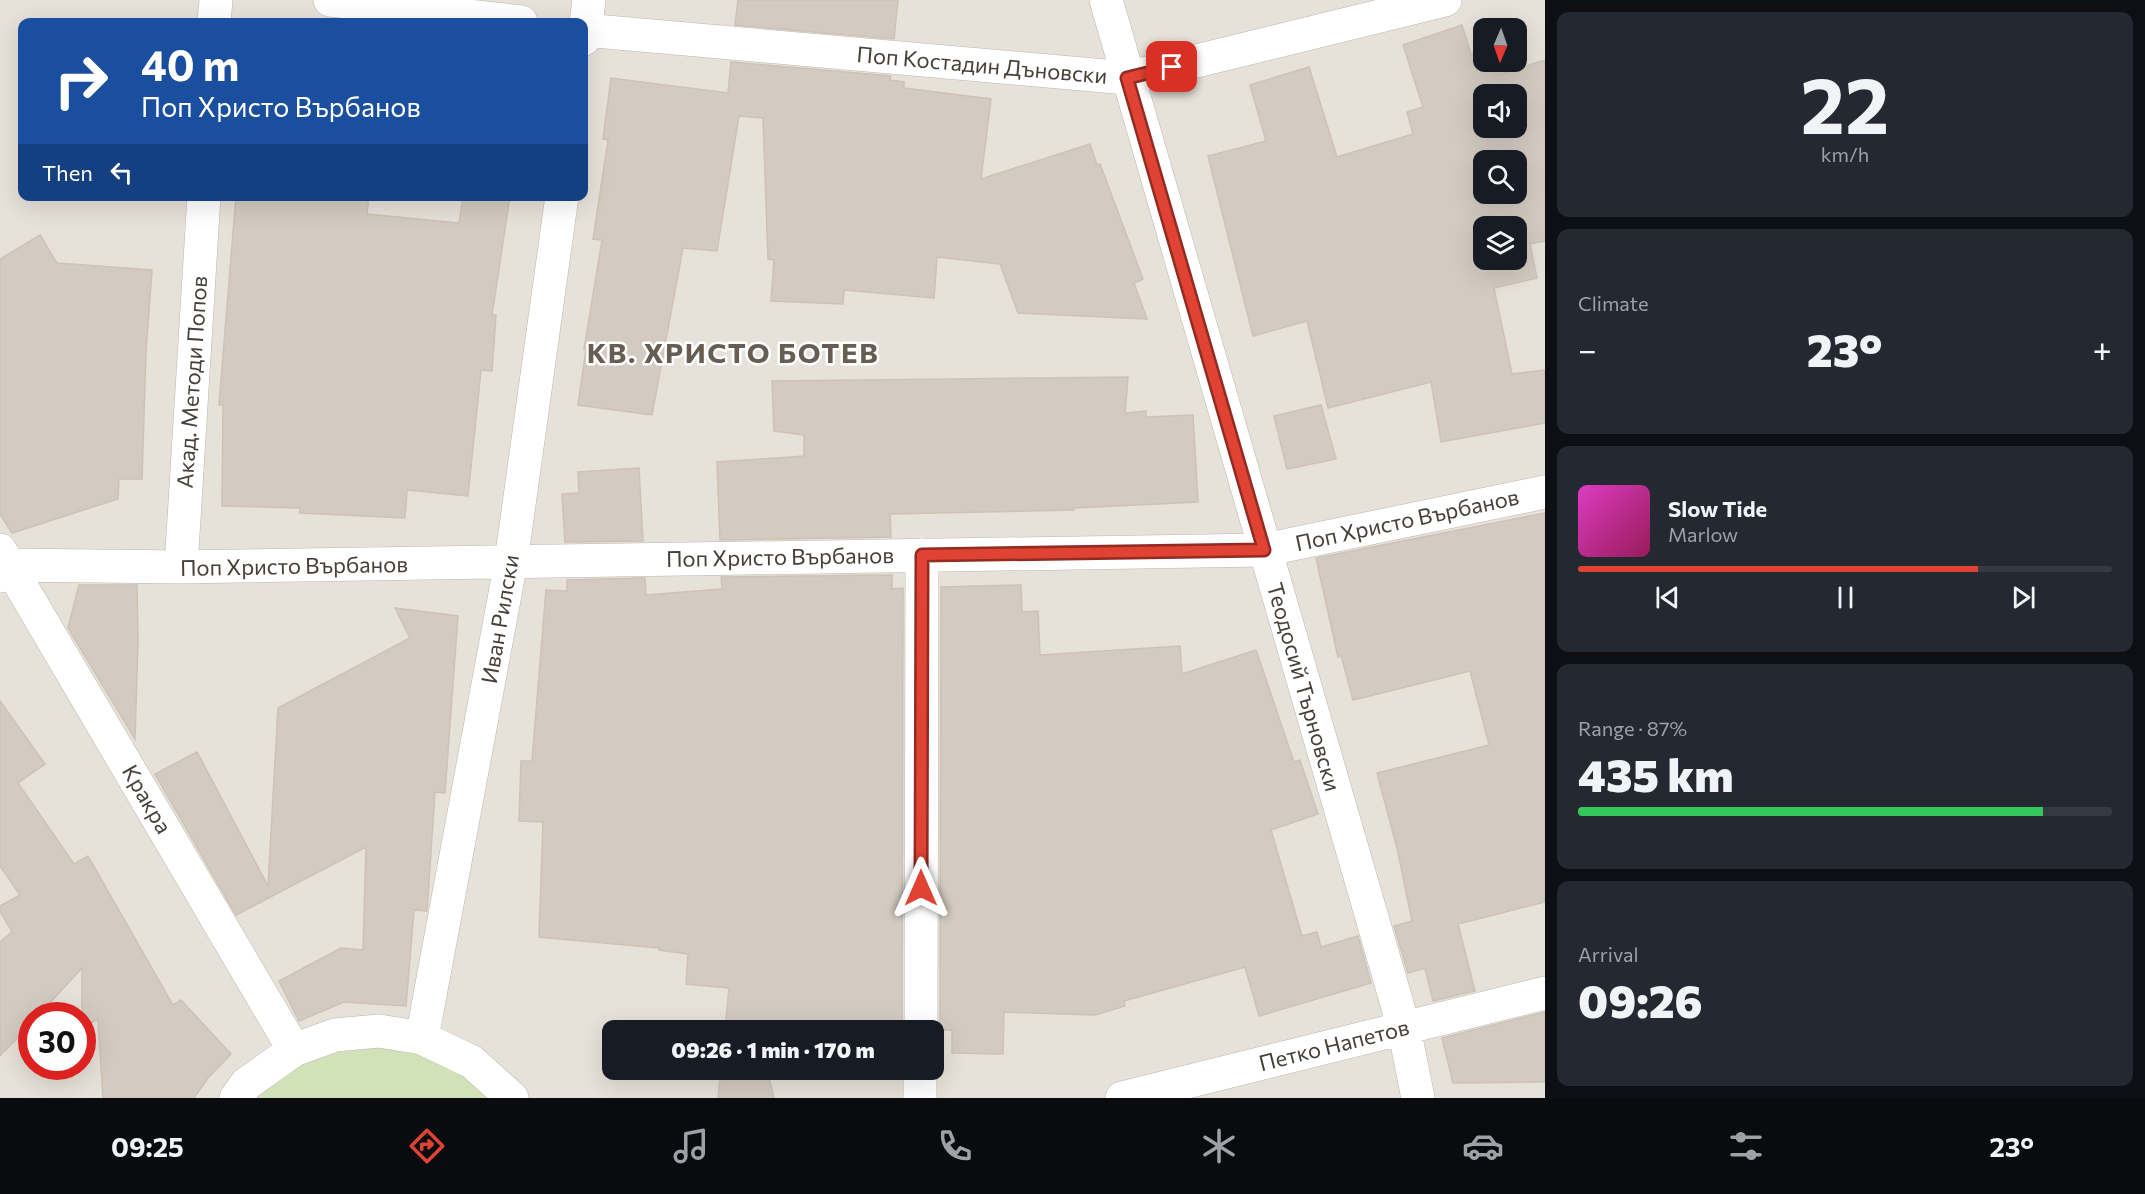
<!DOCTYPE html>
<html lang="en">
<head>
<meta charset="utf-8">
<style>
	:root { --surface:#171b24; --page:#242831; --text:#f1f3f6; --muted:#9ea1a6; --line:#363941; --accent:#e04234 }
	body { margin:0; font-family:Commissioner,sans-serif; background:var(--page); color:var(--text); height:100vh; display:flex; flex-direction:column; font-size:22px; white-space:nowrap }
	* { box-sizing:border-box; margin:0 }
	p { font-size:20px; color:var(--muted) }
	.icon { flex:none; width:33px; height:33px; fill:none; stroke:currentColor; stroke-width:2; stroke-linecap:round; stroke-linejoin:round }
	.map { position:relative; flex:1; overflow:hidden }
	.sheet { display:flex; flex-direction:column; gap:12px; padding:12px; background:#0d0f14; width:600px }
	.sheet>* { flex:none }
	.guide { position:absolute; left:18px; top:18px; width:570px; height:183px; border-radius:12px; box-shadow:0 6px 24px #0002; background:#1a4fa0; color:#fff; overflow:hidden }
	.needle { width:39px; rotate:182deg }
	.fabs { position:absolute; left:1473px; top:18px; display:grid; gap:12px }
	.fabs a { display:grid; place-items:center; width:54px; height:54px; border-radius:12px; background:var(--surface); box-shadow:0 6px 24px #0002; font-size:30px }
	.speed { position:absolute; left:18px; top:1002px; display:flex; gap:12px; font-size:30px; font-weight:700; text-align:center }
	.speed>* { display:grid; place-content:center; width:78px; height:78px; border-radius:50%; background:var(--surface); box-shadow:0 6px 24px #0002; line-height:1 }
	.speed .limit { border:9px solid #d22; background:#fff; color:#111 }
	.pin { position:absolute; display:grid; place-items:center; width:51px; height:51px; color:#fff; margin:-26px; border-radius:12px; box-shadow:0 3px 9px #0006 }
	.me { position:absolute; width:66px; margin:-33px; rotate:0deg; stroke-linejoin:round; filter:drop-shadow(0 0 4px #0008) }
	.turn { display:flex; align-items:center; gap:21px; height:126px; padding:0 24px; font-size:27px }
	.turn .icon { width:78px; height:78px; stroke-width:2.5 }
	.turn b { display:block; font-size:42px; line-height:51px }
	.then { display:flex; align-items:center; height:57px; padding:0 24px; background:#0003; gap:12px; font-size:22px }
	.big { font-size:45px; font-weight:800; line-height:1.1 }
	.sheet .tile { flex:1; display:flex; flex-direction:column; justify-content:center; gap:9px; min-width:0; padding:0 21px; border-radius:12px; background:var(--page) }
	.sheet .dial { align-items:center; gap:0 }
	.dial b { font-size:78px; line-height:1 }
	.song { display:flex; align-items:center; gap:18px }
	.cover { width:72px; height:72px; border-radius:9px; background:linear-gradient(135deg,hsl(310 70% 55%),hsl(330 70% 35%)) }
	.played { height:6px; border-radius:3px; background:linear-gradient(90deg,var(--accent) 75%,var(--line) 75%) }
	.keys { display:flex; justify-content:space-around; direction:ltr }
	.heat { display:flex; justify-content:space-between; align-items:center; font-size:33px; direction:ltr }
	.charge { height:9px; border-radius:4px; background:linear-gradient(90deg,#34c759 87%,var(--line) 0) }
	.trip { position:absolute; left:602px; top:1020px; width:342px; height:60px; border-radius:12px; background:var(--surface); box-shadow:0 6px 24px #0002; font-weight:800; line-height:60px; text-align:center }
	.menu { display:flex; height:96px; justify-content:space-around; align-items:center; background:#090b0e; color:var(--muted) }
	.menu .icon { width:42px; height:42px }
	.menu .on { color:var(--accent) }
	.menu b { font-size:27px; color:var(--text) }
	main { display:flex; flex:1; min-height:0 }
	.map>svg:first-child { display:block }
</style>
</head>
<body>
<main>
<div class="map">
<svg width="1545" height="1098" viewBox="0 0 1545 1098">
	<rect width="100%" height="100%" fill="#f3f0ea"/>
	<path fill="#e6e1d9" fill-rule="evenodd" d="M 0,0 L 1545,0 L 1545,1098 L 0,1098 ZM 22,22 L 584,22 L 584,196 L 22,196 ZM 1484,28 L 1516,28 L 1516,62 L 1484,62 ZM 1484,94 L 1516,94 L 1516,128 L 1484,128 ZM 1484,160 L 1516,160 L 1516,194 L 1484,194 ZM 1484,226 L 1516,226 L 1516,260 L 1484,260 ZM 32,1016 L 82,1016 L 82,1066 L 32,1066 ZM 612,1030 L 933,1030 L 933,1070 L 612,1070 Z"/>
	<path fill="#d2e2b8" d="M 379,1031 L 512,1098 L 237,1098 L 246,1084 Z"/>
	<path fill="#d3cbc1" stroke="#cdc2b5" stroke-width="1.5" fill-rule="evenodd" d="M 738,0 L 898,0 L 894,39 L 735,25 Z
		M 1462,25 L 1471,54 L 1484,50 L 1484,62 L 1498,62 L 1501,74 L 1545,60 L 1545,241 L 1530,244 L 1537,278 L 1494,288 L 1512,374 L 1545,370 L 1545,423 L 1441,442 L 1431,382 L 1328,408 L 1307,321 L 1253,336 L 1208,156 L 1266,141 L 1250,85 L 1309,67 L 1337,157 L 1413,134 L 1407,112 L 1423,107 L 1403,45 ZM 1484,94 L 1516,94 L 1516,128 L 1484,128 ZM 1484,160 L 1516,160 L 1516,194 L 1484,194 ZM 1484,226 L 1516,226 L 1516,260 L 1484,260 Z
		M 731,62 L 891,76 L 890,80 L 904,82 L 904,88 L 991,99 L 981,179 L 1090,144 L 1097,165 L 1100,164 L 1143,279 L 1134,283 L 1147,319 L 1018,313 L 1000,264 L 937,257 L 934,298 L 844,290 L 843,304 L 771,301 L 774,260 L 768,259 L 763,118 L 739,116 L 717,251 L 683,248 L 652,415 L 578,405 L 586,349 L 584,349 L 602,240 L 593,239 L 608,140 L 603,139 L 611,78 L 728,93 Z
		M 236,196 L 369,196 L 367,214 L 459,223 L 463,196 L 510,196 L 492,315 L 496,315 L 492,371 L 481,370 L 468,496 L 407,490 L 405,518 L 300,513 L 300,508 L 222,506 L 223,405 L 219,405 Z
		M 40,235 L 57,263 L 152,270 L 146,351 L 142,479 L 119,479 L 118,499 L 12,533 L 0,514 L 0,259 Z
		M 1128,377 L 1125,413 L 1146,411 L 1146,417 L 1193,415 L 1198,502 L 1074,508 L 1074,510 L 890,514 L 891,537 L 720,540 L 717,462 L 804,456 L 804,435 L 774,431 L 772,381 Z
		M 1321,405 L 1336,459 L 1287,469 L 1274,416 Z
		M 639,468 L 643,541 L 565,542 L 562,494 L 579,493 L 578,472 Z
		M 1545,513 L 1545,902 L 1458,924 L 1475,991 L 1433,1001 L 1425,968 L 1408,973 L 1394,926 L 1412,921 L 1397,848 L 1377,773 L 1489,745 L 1470,671 L 1353,700 L 1341,655 L 1338,657 L 1316,558 Z
		M 892,575 L 892,589 L 903,588 L 902,1030 L 725,1030 L 729,988 L 686,984 L 688,954 L 659,950 L 659,948 L 539,937 L 543,822 L 519,821 L 521,761 L 532,761 L 546,590 L 567,591 L 567,580 L 645,578 L 646,595 L 722,589 L 721,577 Z
		M 79,585 L 137,585 L 138,639 L 135,739 L 68,628 Z
		M 1021,585 L 1022,612 L 1038,611 L 1040,655 L 1180,646 L 1182,674 L 1256,650 L 1294,762 L 1300,760 L 1318,814 L 1271,830 L 1302,936 L 1317,932 L 1321,947 L 1358,936 L 1371,983 L 1259,1016 L 1245,967 L 1124,1001 L 1125,1006 L 1095,1015 L 1004,1012 L 1003,1054 L 952,1053 L 952,1030 L 940,1030 L 941,587 Z
		M 395,608 L 458,616 L 445,793 L 435,792 L 427,911 L 414,910 L 406,1006 L 344,1002 L 299,1021 L 279,981 L 341,948 L 363,950 L 366,847 L 236,915 L 155,774 L 197,752 L 268,886 L 278,708 L 410,638 Z
		M 0,701 L 45,764 L 18,783 L 74,864 L 88,856 L 173,1005 L 181,1000 L 231,1054 L 208,1078 L 194,1098 L 103,1098 L 98,1019 L 82,1028 L 82,968 L 38,1016 L 32,1016 L 32,1023 L 0,1056 L 0,942 L 12,932 L 0,911 L 0,906 L 20,895 L 0,866 Z
		M 1545,1012 L 1545,1082 L 1453,1083 L 1442,1038 Z
		M 721,1070 L 767,1070 L 774,1098 L 718,1098 Z"/>
	<g fill="none" stroke-linecap="round" stroke-linejoin="round">
		<defs>
			<path id="minor" d="M 330,0 L 521,22
				M 1106,0 L 1404,1028 L 1418,1098
				M 214,22 L 216,0
				M 584,30 L 1127,78 L 1445,0
				M 584,39 L 589,0
				M 0,550 L 294,1050
				M 181,567 L 204,196
				M 0,576 L 9,565 L 181,567 L 1264,550 L 1545,492
				M 921,1030 L 922,555
				M 422,1038 L 511,562 L 562,196
				M 236,1098 L 246,1084 L 294,1050 L 335,1035 L 379,1031 L 422,1038 L 472,1062 L 512,1098
				M 920,1098 L 920,1070
				M 1122,1098 L 1545,993"/>
		</defs>
		<use href="#minor" stroke="#bdb7ae" stroke-width="34"/>
		<use href="#minor" stroke="#fff" stroke-width="33"/>
	</g>
	<g fill="none" stroke-linecap="round" stroke-linejoin="round">
		<defs>
			<path id="route" d="M 921,888 L 922,555 L 1264,550 L 1127,78 L 1172,67"/>
		</defs>
		<use href="#route" stroke="#922b22" stroke-width="15"/>
		<use href="#route" stroke="#e04234" stroke-width="10"/>
	</g>
	<g text-anchor="middle" stroke-width="5" stroke-linejoin="round" paint-order="stroke">
		<g font-size="22" fill="#464039" stroke="#fff">
			<text transform="translate(982 65) rotate(5)" y="8">Поп Костадин Дъновски</text>
			<text transform="translate(192 382) rotate(-86)" y="8">Акад. Методи Попов</text>
			<text transform="translate(1407 520) rotate(-12)" y="8">Поп Христо Върбанов</text>
			<text transform="translate(780 557) rotate(-1)" y="8">Поп Христо Върбанов</text>
			<text transform="translate(294 566) rotate(-1)" y="8">Поп Христо Върбанов</text>
			<text transform="translate(500 619) rotate(-80)" y="8">Иван Рилски</text>
			<text transform="translate(1304 687) rotate(74)" y="8">Теодосий Търновски</text>
			<text transform="translate(147 799) rotate(60)" y="8">Кракра</text>
			<text transform="translate(1334 1045) rotate(-14)" y="8">Петко Напетов</text>
		</g>
		<g font-size="28" font-weight="bold" letter-spacing="1.5" fill="#685d52" stroke="#fff">
			<text x="733" y="363">КВ. ХРИСТО БОТЕВ</text>
		</g>
	</g>
</svg>
<div class="fabs">
<a><svg class="needle" viewBox="-14 -14 28 28"><path d="M0-13l5 13h-10z" fill="#e53935"/><path d="M0 13l5-13h-10z" fill="#9ea1a6"/></svg></a>
<a><svg class="icon" aria-label="sound" viewBox="0 0 24 24"><path d="M4 9h4l5-4v14l-5-4H4zM17 9q2 3 0 6"/></svg></a>
<a><svg class="icon" aria-label="search" viewBox="0 0 24 24"><circle cx="10" cy="10" r="6"/><path d="M15 15l6 6"/></svg></a>
<a><svg class="icon" aria-label="layers" viewBox="0 0 24 24"><path d="M12 4l9 5-9 5-9-5zM3 14l9 5 9-5"/></svg></a>
</div>
<div class="speed"><div class="limit">30</div></div>
<div class="pin" style="left:1172px;top:67px;background:#d93025"><svg class="icon" aria-label="arrive" viewBox="0 0 24 24"><path d="M6 21V4h12l-3 4 3 4H6"/></svg></div>
<svg class="me" style="left:921px;top:888px" viewBox="-20 -20 40 40"><path d="M0-17L14 15 0 8-14 15z" fill="#e04234" stroke="#fff" stroke-width="4"/></svg>
<div class="trip">09:26 · 1 min · 170 m</div>
<div class="guide">
<div class="turn"><svg class="icon" aria-label="right" viewBox="0 0 24 24"><path d="M7 20v-9h11M14 6l5 5-5 5"/></svg><div><b>40 m</b>Поп Христо Върбанов</div></div>
<div class="then">Then<svg class="icon" aria-label="left" viewBox="0 0 24 24"><path d="M17 20v-9H6M10 6l-5 5 5 5"/></svg></div>
</div>
</div>
<section class="sheet">
<div class="tile dial"><b>22</b><p>km/h</p></div>
<div class="tile"><p>Climate</p>
<div class="heat"><a>−</a><b class="big">23°</b><a>+</a></div>
</div>
<div class="tile">
<div class="song"><i class="cover"></i><div><b>Slow Tide</b><p>Marlow</p></div></div>
<div class="played"></div>
<div class="keys"><svg class="icon" aria-label="previous" viewBox="0 0 24 24"><path d="M18 5L8 12l10 7zM5 5v14"/></svg><svg class="icon" aria-label="pause" viewBox="0 0 24 24"><path d="M8 5v14M16 5v14"/></svg><svg class="icon" aria-label="next" viewBox="0 0 24 24"><path d="M6 5l10 7-10 7zM19 5v14"/></svg></div>
</div>
<div class="tile"><p>Range · 87%</p><b class="big">435 km</b><div class="charge"></div></div>
<div class="tile"><p>Arrival</p><b class="big">09:26</b></div>
</section>
</main>
<nav class="menu">
<b>09:25</b>
<svg class="icon on" aria-label="directions" viewBox="0 0 24 24"><path d="M12 3l9 9-9 9-9-9zM9 14v-3h6M13 9l2 2-2 2"/></svg>
<svg class="icon" aria-label="music" viewBox="0 0 24 24"><path d="M9 18V5l10-2v13"/><circle cx="6" cy="18" r="3"/><circle cx="16" cy="16" r="3"/></svg>
<svg class="icon" aria-label="phone" viewBox="0 0 24 24"><path d="M5 4h4l2 5-3 2q2 4 5 5l2-3 5 2v4C11 20 4 13 5 4z"/></svg>
<svg class="icon" aria-label="climate" viewBox="0 0 24 24"><path d="M12 3v18M4 7l16 10M4 17L20 7"/></svg>
<svg class="icon" aria-label="car" viewBox="0 0 24 24"><path d="M5 17H2v-5l4-1 3-4h7l3 4 3 1v5h-3M9 17h6M6 11h13"/><circle cx="7" cy="17" r="2"/><circle cx="17" cy="17" r="2"/></svg>
<svg class="icon" aria-label="filters" viewBox="0 0 24 24"><path d="M4 7h16M4 17h16"/><circle cx="9" cy="7" r="2"/><circle cx="15" cy="17" r="2"/></svg>
<b>23°</b>
</nav>
</body>
</html>
